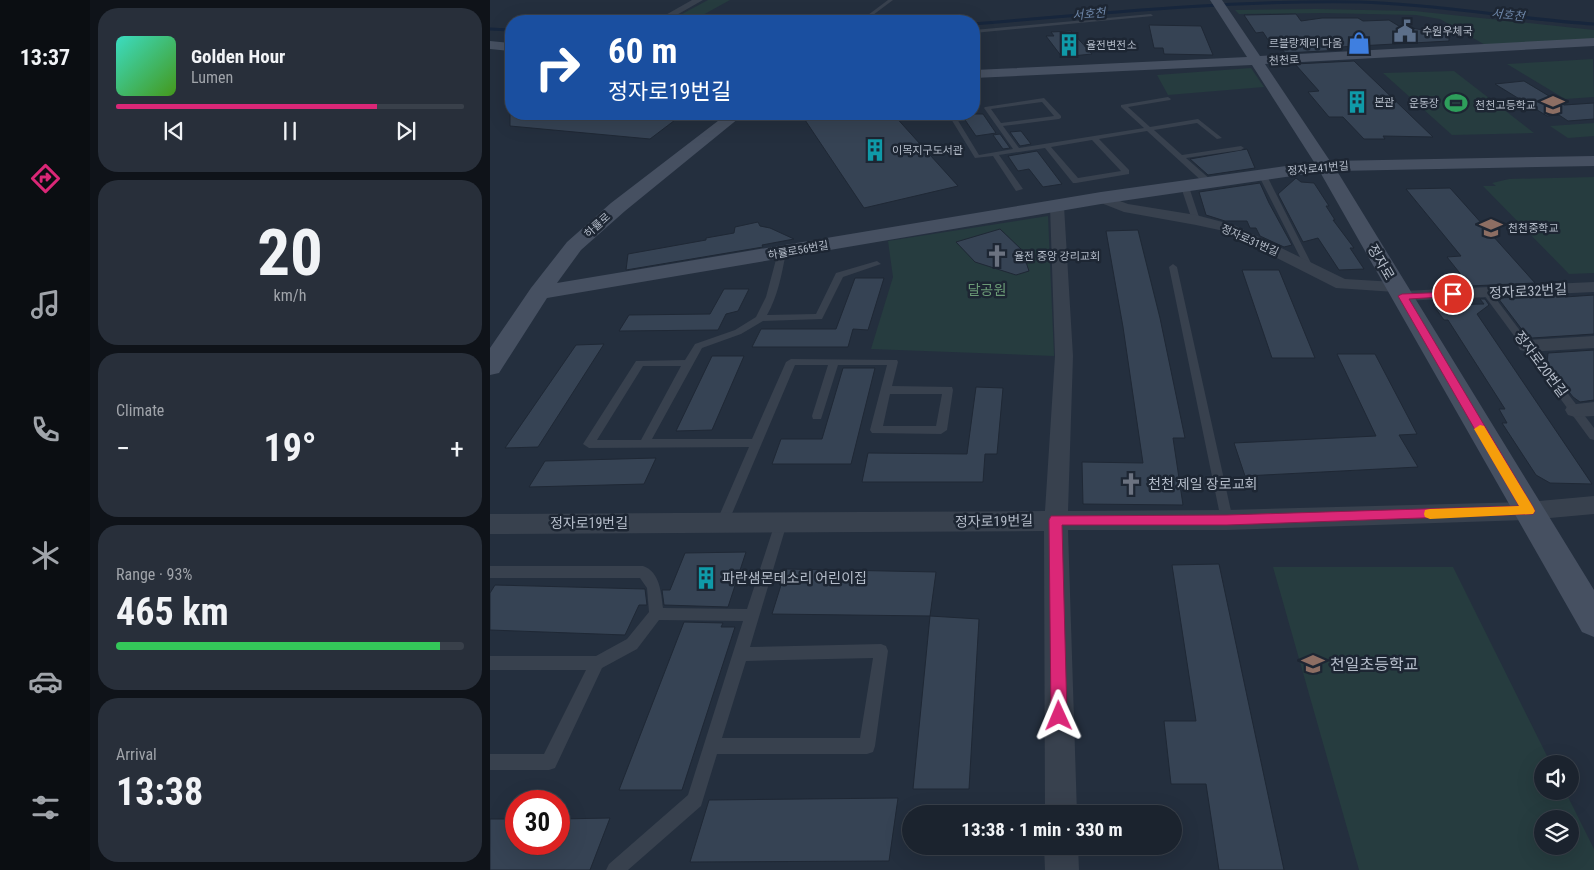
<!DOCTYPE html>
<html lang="en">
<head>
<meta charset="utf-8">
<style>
	:root { --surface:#1b232e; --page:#282f3a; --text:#f1f3f6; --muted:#a0a4aa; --line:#39404a; --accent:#db2777 }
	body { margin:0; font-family:"Roboto Condensed","Noto Sans KR",sans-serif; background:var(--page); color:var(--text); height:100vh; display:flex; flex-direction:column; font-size:19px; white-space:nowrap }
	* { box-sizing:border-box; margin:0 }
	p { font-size:16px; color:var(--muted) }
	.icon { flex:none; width:28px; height:28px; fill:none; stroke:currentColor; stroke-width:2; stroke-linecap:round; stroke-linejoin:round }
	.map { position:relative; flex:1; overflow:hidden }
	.drawer { display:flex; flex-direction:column; gap:8px; padding:8px; background:#0f1319; width:400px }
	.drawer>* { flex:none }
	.hud { position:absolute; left:15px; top:15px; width:475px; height:105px; border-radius:20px; box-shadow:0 5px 20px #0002,0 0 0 1px var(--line); background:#1a4fa0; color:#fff; overflow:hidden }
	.controls { position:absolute; left:1044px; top:755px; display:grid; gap:10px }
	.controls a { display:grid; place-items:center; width:45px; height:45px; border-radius:50%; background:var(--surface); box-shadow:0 5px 20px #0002,0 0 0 1px var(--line); font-size:25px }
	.speed { position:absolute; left:15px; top:790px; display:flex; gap:10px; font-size:25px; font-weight:700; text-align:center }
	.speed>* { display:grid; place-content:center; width:65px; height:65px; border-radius:50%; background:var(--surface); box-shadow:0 5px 20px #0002,0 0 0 1px var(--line); line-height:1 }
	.speed .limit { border:8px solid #d22; background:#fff; color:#111 }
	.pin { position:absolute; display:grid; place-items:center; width:42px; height:42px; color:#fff; margin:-21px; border:2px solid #fff; border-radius:50%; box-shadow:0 1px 5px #0007 }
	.me { position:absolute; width:55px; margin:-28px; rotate:359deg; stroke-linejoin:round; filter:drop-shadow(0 0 4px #0008) }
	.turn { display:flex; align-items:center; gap:18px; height:105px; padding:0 20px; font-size:22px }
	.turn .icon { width:65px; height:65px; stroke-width:2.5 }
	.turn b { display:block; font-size:35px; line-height:42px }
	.big { font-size:38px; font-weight:700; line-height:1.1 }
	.drawer .card { flex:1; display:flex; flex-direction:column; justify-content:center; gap:8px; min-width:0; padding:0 18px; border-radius:20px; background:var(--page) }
	.drawer .dial { align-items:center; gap:0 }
	.dial b { font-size:65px; line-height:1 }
	.song { display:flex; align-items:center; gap:15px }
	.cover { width:60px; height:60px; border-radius:8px; background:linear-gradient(135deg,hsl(170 70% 55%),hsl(100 70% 35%)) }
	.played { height:5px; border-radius:2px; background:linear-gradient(90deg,var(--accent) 75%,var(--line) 75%) }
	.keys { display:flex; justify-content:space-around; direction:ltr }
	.heat { display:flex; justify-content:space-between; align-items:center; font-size:28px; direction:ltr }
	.charge { height:8px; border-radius:4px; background:linear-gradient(90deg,#34c759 93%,var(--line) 0) }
	.trip { position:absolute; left:412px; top:805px; width:280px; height:50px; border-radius:25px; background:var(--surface); box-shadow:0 5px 20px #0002,0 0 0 1px var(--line); font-weight:700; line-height:50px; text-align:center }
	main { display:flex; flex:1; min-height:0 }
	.dock { display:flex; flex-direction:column; width:90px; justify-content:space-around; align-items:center; background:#0b0e12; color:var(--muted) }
	.dock .icon { width:35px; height:35px }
	.dock .active { color:var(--accent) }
	.dock b { font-size:22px; color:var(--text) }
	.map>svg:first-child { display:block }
</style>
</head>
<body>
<main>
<nav class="dock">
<b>13:37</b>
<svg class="icon active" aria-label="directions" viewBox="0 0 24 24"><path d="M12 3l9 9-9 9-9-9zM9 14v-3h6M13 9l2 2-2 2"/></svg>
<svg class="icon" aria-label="music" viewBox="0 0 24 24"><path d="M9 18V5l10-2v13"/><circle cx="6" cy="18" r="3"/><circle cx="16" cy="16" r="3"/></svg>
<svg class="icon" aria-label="phone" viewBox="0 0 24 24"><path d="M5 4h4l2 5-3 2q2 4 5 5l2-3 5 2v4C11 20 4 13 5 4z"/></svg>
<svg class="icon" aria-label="climate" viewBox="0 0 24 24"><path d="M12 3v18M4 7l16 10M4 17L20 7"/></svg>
<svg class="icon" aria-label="car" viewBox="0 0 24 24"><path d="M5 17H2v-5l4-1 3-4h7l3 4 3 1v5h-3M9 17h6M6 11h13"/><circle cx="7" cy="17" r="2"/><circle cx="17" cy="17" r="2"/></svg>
<svg class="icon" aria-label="filters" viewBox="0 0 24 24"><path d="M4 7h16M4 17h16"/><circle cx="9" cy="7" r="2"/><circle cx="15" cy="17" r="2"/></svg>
</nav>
<section class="drawer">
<div class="card">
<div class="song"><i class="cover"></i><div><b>Golden Hour</b><p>Lumen</p></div></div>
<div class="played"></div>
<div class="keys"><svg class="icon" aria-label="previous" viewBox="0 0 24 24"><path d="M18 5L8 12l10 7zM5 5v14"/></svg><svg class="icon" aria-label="pause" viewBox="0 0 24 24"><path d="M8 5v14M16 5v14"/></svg><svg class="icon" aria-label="next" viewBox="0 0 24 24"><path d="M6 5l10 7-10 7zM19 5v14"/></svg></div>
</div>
<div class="card dial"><b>20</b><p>km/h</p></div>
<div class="card"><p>Climate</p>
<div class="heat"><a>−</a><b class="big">19°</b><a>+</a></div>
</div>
<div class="card"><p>Range · 93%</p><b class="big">465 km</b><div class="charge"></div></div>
<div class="card"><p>Arrival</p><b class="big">13:38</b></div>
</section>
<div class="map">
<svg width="1104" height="870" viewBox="0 0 1104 870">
	<rect width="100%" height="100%" fill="#242f3e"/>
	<path fill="#263c3f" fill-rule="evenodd" d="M 218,0 L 240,0 L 202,21 L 179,21 Z
		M 826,9 L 924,11 L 1104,30 L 1104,40 L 997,46 L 950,19 L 926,15 L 834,13 L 749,14 L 745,10 Z
		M 1103,59 L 1104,97 L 1075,99 L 1017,64 Z
		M 761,68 L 774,87 L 678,95 L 667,75 Z
		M 964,71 L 1044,133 L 962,135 L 893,73 Z
		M 1104,123 L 1104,136 L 1078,138 L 1060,126 Z
		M 1104,177 L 1104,273 L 1079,274 L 993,186 L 1006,186 L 1002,183 L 1019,179 Z
		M 558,216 L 564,356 L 381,349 L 403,277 L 398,241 Z
		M 783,567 L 963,567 L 1061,764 L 1052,764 L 1052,791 L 1075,791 L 1104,849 L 1104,870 L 869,870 ZM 1052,819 L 1080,819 L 1080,846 L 1052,846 Z"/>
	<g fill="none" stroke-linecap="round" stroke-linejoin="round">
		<path stroke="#17263c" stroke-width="3" d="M 484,24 C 612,13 741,0 870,2 C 948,4 1026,19 1104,24
			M 0,29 L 21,30"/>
	</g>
	<path fill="#364354" stroke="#1f2835" d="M 806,14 L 811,21 L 832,18 L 868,18 L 873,21 L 899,20 L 912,28 L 921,28 L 959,34 L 959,41 L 850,47 L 852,50 L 795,53 L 792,49 L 784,49 L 773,32 L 766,33 L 754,15 Z
		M 659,25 L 711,26 L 723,55 L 674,54 L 673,48 L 664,48 Z
		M 581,31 L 602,54 L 572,57 L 556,36 L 564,36 L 561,32 Z
		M 864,61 L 943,137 L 893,136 L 895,139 L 874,139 L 853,117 L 839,117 L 818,92 L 829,91 L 805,64 Z
		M 1034,81 L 1074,105 L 1104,103 L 1104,119 L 1078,121 L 1069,115 L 1057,116 L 1005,84 Z
		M 20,114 L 193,114 L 160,139 L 20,126 Z
		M 311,114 L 403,114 L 468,186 L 374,208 Z
		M 471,114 L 493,114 L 506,133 L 486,136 Z
		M 531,131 L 541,144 L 530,146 L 520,132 Z
		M 510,134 L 520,148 L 513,149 L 503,135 Z
		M 757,149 L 765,168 L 718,175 L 700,159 Z
		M 547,151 L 572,184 L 553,187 L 539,169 L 528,171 L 518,156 Z
		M 806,178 L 811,182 L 824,183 L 839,206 L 836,206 L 845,220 L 843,220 L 864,248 L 860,248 L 874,269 L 849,270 L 828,238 L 813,242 L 788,194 Z
		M 770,183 L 779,203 L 802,245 L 794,247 L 770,236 L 766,228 L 760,228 L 757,221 L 735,221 L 716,215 L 709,192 Z
		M 960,188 L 1045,283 L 980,286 L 957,257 L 971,256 L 916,189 Z
		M 268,222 L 270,226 L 280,228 L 304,239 L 272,245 L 273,247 L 136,270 L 138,254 L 216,240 L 216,238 L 244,233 L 245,227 Z
		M 510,229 L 532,250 L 539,271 L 526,275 L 485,262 L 466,242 Z
		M 648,230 L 670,318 L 695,438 L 683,438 L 693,505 L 593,504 L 592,462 L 653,463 L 633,327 L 616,231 Z
		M 752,270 L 789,270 L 825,358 L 782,358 Z
		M 365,278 L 394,278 L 378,330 L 363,329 L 358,347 L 262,347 L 271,329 L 346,329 Z
		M 234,289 L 259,289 L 248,311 L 236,314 L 228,330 L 129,331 L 139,315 L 220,314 Z
		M 1074,295 L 1075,297 L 1104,295 L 1104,334 L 1042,338 L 1039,335 L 1036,335 L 1008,298 Z
		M 990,299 L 995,299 L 999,305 L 987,314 L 1102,484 L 1060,483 L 1046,475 L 1012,423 L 1017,423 L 1009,409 L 1015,409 L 958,320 L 954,320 L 943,305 L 994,304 Z
		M 114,344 L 48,447 L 15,448 L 86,345 Z
		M 1104,350 L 1104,400 L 1090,402 L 1083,397 L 1057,363 L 1058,353 Z
		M 847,354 L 885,354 L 927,434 L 909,435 L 928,467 L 755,476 L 744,443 L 886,436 Z
		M 222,356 L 254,356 L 222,430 L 186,431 Z
		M 353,368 L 385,368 L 361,464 L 282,464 L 291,439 L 332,439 Z
		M 486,387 L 513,388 L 507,454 L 495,454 L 493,482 L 372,482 L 378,453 L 477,454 Z
		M 166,458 L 154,484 L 39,487 L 55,461 Z
		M 256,552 L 238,607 L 174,605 L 172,590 L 180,590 L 195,553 Z
		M 729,564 L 794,870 L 729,870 L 716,784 L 681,784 L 674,721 L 706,721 L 682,565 Z
		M 296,569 L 446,572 L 440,616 L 282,614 Z
		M 5,585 L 155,589 L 157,605 L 149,605 L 135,635 L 0,630 L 0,593 Z
		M 440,616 L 489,619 L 479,789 L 423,789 Z
		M 194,622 L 233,623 L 231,627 L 245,627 L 192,790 L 129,790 Z
		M 408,798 L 399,861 L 200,862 L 219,800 Z
		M 120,818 L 100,870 L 0,870 L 0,819 L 26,819 L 26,844 L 69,844 L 69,819 Z"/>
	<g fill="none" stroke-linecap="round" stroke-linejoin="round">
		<path fill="#38414e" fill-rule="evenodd" d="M 398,0 L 403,0 L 375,21 L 370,21 Z
			M 661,14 L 663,16 L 484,33 L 484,30 Z
			M 678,97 L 681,99 L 680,100 L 638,107 L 660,127 L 708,119 L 732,138 L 727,139 L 707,123 L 664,130 L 692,155 L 751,146 L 754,148 L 751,150 L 696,158 L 721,180 L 721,184 L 715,184 L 657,131 L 609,139 L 639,170 L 639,174 L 586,183 L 583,183 L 555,148 L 509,155 L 533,189 L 526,191 L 503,156 L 485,158 L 458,114 L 464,114 L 489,155 L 523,149 L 494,108 L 495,107 L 554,98 L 571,116 L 571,118 L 569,119 L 513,126 L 529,148 L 654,128 L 631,107 L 631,105 ZM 552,102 L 564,116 L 511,123 L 501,109 ZM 602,140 L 631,171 L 588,178 L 561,147 Z
			M 769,172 L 776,174 L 823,267 L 822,269 L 816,269 L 815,267 L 768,174 Z
			M 691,182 L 698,184 L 710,220 L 709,222 L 702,220 L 690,184 Z
			M 292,249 L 296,252 C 292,273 288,296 277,315 L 326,314 L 346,273 L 387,261 L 391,264 L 353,277 L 332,319 L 273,321 L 251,334 L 212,348 L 162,439 L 262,439 L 296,362 L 301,359 L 407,360 L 408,362 L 402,386 L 462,387 L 463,390 L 457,430 L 451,434 L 382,433 L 380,430 L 397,365 L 348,365 L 332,416 L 331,419 L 323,419 L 322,416 L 338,365 L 305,365 L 238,523 L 236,527 L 232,528 L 228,527 L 226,523 L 259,447 L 99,448 L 93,444 L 146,361 L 195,360 L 205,344 L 245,330 L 266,317 L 276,297 L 288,252 ZM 153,366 L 191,366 L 151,440 L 107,440 ZM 400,394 L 452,394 L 446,426 L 393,426 Z
			M 683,264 L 687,267 L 743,520 L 741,524 L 737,525 L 733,524 L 731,520 L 679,267 Z
			M 997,290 L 1000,291 L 1104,428 L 1104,440 L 1100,439 L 994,295 L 992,293 Z
			M 291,518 L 295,519 L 297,523 L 260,647 L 391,644 L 396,646 L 398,651 L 385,746 L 383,752 L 377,754 L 227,754 L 211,806 L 138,870 L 116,870 L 119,864 L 198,795 L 253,621 L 169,620 L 147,649 L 112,668 L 65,768 L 59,770 L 0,770 L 0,754 L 54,754 L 96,670 L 0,670 L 0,656 L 106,656 L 137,639 L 159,612 L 157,588 L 150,578 L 0,578 L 0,566 L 153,566 C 170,572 171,592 173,608 L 257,609 L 285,523 L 287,519 ZM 383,658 L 370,738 L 232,738 L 256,661 Z"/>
		<path fill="#38414e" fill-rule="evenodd" d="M 202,0 L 213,0 L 176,21 L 165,21 Z
			M 611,194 L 638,204 L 706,215 L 744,225 L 855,279 L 905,282 L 911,283 L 913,287 L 911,291 L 905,292 L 846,288 L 734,231 L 706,225 L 634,212 L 606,201 L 604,198 L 606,195 Z
			M 567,202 L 572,203 L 574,206 L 583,356 L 578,511 L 737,510 L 1038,502 L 1104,496 L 1104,514 L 1038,520 L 737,530 L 578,530 L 587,814 L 555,814 L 554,531 L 0,534 L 0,514 L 555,511 L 565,356 L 560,206 L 562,203 Z
			M 1104,282 L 1104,292 L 912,301 L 906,300 L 903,296 L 906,292 L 912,291 Z
			M 1104,336 L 1104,348 L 1037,352 L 1030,350 L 1028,346 L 1030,342 L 1037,340 Z
			M 1104,402 L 1104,416 L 1085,417 L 1078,415 L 1075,410 L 1078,405 Z
			M 554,846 L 588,846 L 589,870 L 555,870 Z"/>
		<path fill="#465061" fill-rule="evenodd" d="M 720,0 L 732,0 L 770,56 L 1104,38 L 1104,46 L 775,64 L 840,161 L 1104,156 L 1104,166 L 847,171 L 1104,590 L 1104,637 L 1092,632 L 830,172 L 611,204 L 57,298 L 9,373 L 0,375 L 0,348 L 41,288 L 77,242 L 121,203 L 237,114 L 254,114 L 135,211 L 91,250 L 67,283 L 611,192 L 824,162 L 762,65 L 484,78 L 484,70 L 757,57 Z
			M 0,41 L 21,43 L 21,51 L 0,49 Z"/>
	</g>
	<path fill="#db2777" stroke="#8e194d" d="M 963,292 L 968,294 L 967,296 L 919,299 L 1043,507 L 1045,511 L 1043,514 L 737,525 L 572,525 L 577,716 L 575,721 L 569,724 L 563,721 L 561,716 L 559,520 L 561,516 L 737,515 L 1029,506 L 908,296 L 912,294 Z"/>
	<path fill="#f59e0b" d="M 990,425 L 994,426 L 1043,507 L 1045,511 L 1043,514 L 940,519 L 935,517 L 934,514 L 935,510 L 940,509 L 1029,506 L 984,429 Z"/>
	<defs>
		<symbol id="civic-bare" viewBox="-9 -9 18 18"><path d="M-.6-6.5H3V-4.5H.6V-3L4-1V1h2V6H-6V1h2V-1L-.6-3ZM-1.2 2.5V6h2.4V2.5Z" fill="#5c6f8a" stroke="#1d2633" stroke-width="2.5" paint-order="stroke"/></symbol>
		<symbol id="shop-bare" viewBox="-9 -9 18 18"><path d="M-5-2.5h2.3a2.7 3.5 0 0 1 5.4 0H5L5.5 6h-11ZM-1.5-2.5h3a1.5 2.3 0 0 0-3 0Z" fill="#3f7fe0" stroke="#1d2633" stroke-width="2.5" paint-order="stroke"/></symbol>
		<symbol id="building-bare" viewBox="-9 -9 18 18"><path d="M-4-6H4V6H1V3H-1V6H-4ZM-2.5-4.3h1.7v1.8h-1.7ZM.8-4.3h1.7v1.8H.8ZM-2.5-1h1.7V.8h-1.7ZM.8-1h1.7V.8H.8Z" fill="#0f9aa8" stroke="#1d2633" stroke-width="2.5" paint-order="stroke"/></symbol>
		<symbol id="stadium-bare" viewBox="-9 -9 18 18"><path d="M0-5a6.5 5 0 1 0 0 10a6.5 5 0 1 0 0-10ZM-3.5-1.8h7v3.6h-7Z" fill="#2e9e5b" stroke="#1d2633" stroke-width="2.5" paint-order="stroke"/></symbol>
		<symbol id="school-bare" viewBox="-9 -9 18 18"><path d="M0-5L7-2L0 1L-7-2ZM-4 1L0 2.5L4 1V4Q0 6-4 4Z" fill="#8d6e63" stroke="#1d2633" stroke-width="2.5" paint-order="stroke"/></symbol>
		<symbol id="church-bare" viewBox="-9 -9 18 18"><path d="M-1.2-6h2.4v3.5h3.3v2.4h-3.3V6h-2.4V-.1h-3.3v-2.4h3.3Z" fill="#6b7280" stroke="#1d2633" stroke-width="2.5" paint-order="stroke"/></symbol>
	</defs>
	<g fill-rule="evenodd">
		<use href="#civic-bare" x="899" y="15" width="32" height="32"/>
		<use href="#shop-bare" x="853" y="27" width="32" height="32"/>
		<use href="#building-bare" x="563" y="29" width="32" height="32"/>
		<use href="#building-bare" x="851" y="86" width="32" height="32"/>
		<use href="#stadium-bare" x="950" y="87" width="32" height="32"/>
		<use href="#school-bare" x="1047" y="89" width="32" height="32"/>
		<use href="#building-bare" x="369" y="134" width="32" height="32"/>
		<use href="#school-bare" x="985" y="212" width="32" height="32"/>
		<use href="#church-bare" x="491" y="240" width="32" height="32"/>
		<use href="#church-bare" x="625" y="468" width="32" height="32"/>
		<use href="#building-bare" x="200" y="562" width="32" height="32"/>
		<use href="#school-bare" x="807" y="648" width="32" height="32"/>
	</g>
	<g text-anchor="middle" stroke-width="5" stroke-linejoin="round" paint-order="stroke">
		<g font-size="11" fill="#b4bcc9" stroke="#1d2633" text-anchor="start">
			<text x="932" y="35">수원우체국</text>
			<text x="852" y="47" text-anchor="end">르블랑제리 다움</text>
			<text x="596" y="49">율전변전소</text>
			<text x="884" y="106">본관</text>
			<text x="949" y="107" text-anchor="end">운동장</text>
			<text x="1046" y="109" text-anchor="end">천천고등학교</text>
			<text x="402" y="154">이목지구도서관</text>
			<text x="1018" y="232">천천중학교</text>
			<text x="524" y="260">율전 중앙 강리교회</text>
		</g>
		<g font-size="11" fill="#b4bcc9" stroke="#1d2633">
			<text transform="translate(794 60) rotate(-3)" y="4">천천로</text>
			<text transform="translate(828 168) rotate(-5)" y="4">정자로41번길</text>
			<text transform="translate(107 225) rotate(-42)" y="4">하률로</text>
			<text transform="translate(760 240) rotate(24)" y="4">정자로31번길</text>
			<text transform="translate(308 250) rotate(-10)" y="4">하률로56번길</text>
		</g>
		<g font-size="12" font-style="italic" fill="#6d86a8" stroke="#1d2633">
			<text transform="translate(599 14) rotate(-5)" y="4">서호천</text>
			<text transform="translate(1018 15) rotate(6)" y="4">서호천</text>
		</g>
		<g font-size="14" fill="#b4bcc9" stroke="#1d2633">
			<text transform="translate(891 262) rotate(60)" y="5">정자로</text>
			<text transform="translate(1038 291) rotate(-3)" y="5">정자로32번길</text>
			<text transform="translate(1051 364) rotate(53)" y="5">정자로20번길</text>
			<text transform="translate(504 521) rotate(-1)" y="5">정자로19번길</text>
			<text x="99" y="528">정자로19번길</text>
		</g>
		<g font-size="14" fill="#6b9a76" stroke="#1d2633">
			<text x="497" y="295">달공원</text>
		</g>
		<g font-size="14" fill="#b4bcc9" stroke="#1d2633" text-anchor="start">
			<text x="658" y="489">천천 제일 장로교회</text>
			<text x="232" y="583">파란샘몬테소리 어린이집</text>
		</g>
		<g font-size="16" fill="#b4bcc9" stroke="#1d2633" text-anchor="start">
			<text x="840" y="670">천일초등학교</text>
		</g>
	</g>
</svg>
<div class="controls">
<a><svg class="icon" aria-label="sound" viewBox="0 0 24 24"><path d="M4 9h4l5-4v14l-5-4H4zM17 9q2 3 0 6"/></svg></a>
<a><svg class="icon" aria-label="layers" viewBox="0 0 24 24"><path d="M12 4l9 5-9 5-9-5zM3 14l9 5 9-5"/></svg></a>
</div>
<div class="speed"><div class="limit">30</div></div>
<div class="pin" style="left:963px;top:294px;background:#d93025"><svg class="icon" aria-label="arrive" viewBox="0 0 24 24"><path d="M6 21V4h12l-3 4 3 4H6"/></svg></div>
<svg class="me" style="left:569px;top:716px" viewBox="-20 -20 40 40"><path d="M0-17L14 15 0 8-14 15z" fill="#db2777" stroke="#fff" stroke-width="4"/></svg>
<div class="trip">13:38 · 1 min · 330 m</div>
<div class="hud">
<div class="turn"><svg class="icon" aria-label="right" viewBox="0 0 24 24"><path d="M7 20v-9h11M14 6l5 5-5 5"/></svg><div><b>60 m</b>정자로19번길</div></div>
</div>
</div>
</main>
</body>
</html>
